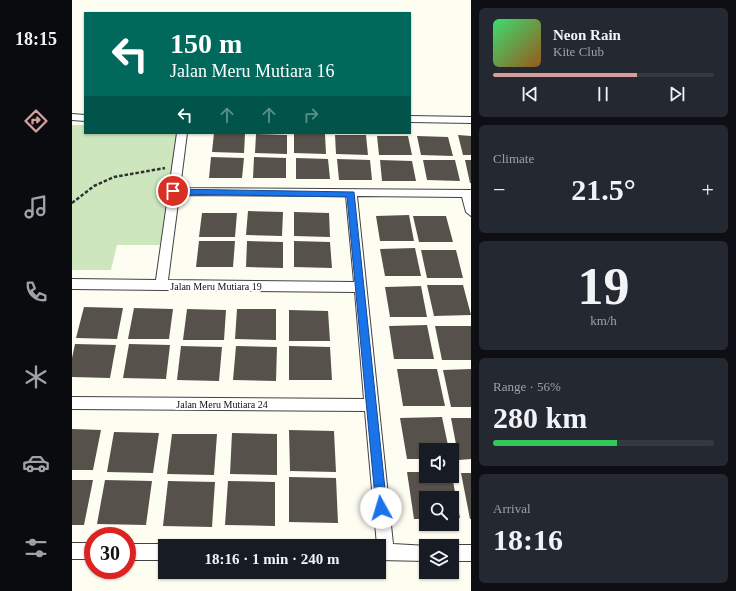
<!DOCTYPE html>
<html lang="en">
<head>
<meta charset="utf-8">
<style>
	:root { --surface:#171b24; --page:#242831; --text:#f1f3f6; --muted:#9ea1a6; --line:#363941; --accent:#d69f9d }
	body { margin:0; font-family:"Times New Roman",serif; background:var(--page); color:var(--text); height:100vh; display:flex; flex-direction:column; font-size:15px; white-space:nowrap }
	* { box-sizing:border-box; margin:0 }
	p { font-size:13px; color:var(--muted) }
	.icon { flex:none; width:22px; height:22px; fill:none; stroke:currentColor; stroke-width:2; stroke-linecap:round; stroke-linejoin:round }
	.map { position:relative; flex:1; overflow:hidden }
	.panel { display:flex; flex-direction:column; gap:8px; padding:8px; background:#0d0f14; width:265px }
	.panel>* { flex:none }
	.banner { position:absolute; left:12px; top:12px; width:327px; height:122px; border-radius:0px; box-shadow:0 1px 3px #0004; background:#00695c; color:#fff; overflow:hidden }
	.buttons { position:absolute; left:347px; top:443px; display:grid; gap:8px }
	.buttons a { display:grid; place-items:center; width:40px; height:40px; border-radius:0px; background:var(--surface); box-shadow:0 1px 3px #0004; font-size:20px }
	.speed { position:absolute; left:12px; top:527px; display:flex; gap:8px; font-size:20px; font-weight:700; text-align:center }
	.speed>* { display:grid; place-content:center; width:52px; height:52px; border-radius:50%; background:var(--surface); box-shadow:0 1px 3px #0004; line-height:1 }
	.speed .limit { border:6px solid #d22; background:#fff; color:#111 }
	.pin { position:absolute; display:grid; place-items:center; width:34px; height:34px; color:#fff; margin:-17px; border:2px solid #fff; border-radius:50%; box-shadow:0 1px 4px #0007 }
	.me { position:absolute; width:44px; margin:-22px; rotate:354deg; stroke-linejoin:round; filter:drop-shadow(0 0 3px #0008) }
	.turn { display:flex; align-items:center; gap:14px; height:84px; padding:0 20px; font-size:18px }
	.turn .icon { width:52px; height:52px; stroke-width:2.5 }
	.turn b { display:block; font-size:28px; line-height:34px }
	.lanes { display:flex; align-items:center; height:38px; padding:0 20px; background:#0003; justify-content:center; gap:20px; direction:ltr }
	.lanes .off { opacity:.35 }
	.big { font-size:30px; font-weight:700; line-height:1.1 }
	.panel .widget { flex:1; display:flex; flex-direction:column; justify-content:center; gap:6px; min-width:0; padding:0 14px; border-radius:6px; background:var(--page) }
	.panel .dial { align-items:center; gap:0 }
	.dial b { font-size:52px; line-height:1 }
	.song { display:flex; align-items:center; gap:12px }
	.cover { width:48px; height:48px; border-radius:6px; background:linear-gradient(135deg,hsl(140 70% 55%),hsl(30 70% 35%)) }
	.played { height:4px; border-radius:2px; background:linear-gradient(90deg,var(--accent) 65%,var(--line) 65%) }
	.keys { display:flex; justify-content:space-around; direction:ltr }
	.heat { display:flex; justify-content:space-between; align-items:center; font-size:22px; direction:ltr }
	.charge { height:6px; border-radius:3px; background:linear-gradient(90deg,#34c759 56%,var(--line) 0) }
	.trip { position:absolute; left:86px; top:539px; width:228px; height:40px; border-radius:0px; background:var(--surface); box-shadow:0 1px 3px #0004; font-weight:700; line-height:40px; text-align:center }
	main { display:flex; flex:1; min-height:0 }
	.dock { display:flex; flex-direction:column; width:72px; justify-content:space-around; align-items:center; background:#090b0e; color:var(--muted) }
	.dock .icon { width:28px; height:28px }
	.dock .active { color:var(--accent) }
	.dock b { font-size:18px; color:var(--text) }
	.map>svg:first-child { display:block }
</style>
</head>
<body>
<main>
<nav class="dock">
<b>18:15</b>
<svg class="icon active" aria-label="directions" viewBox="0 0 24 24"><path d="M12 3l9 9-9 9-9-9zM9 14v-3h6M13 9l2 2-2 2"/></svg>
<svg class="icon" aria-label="music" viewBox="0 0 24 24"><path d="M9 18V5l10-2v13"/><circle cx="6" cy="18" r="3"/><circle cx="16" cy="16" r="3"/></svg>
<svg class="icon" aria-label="phone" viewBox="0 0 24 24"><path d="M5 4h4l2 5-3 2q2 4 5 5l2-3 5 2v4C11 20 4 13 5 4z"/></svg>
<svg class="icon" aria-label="climate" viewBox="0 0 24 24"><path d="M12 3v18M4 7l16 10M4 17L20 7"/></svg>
<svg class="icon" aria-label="car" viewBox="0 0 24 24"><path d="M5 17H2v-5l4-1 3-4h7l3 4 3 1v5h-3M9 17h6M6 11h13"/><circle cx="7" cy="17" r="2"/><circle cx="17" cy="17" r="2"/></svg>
<svg class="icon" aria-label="filters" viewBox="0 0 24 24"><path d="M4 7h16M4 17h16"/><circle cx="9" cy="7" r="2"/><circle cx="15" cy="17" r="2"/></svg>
</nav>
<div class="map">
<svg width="399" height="591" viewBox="0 0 399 591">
	<rect width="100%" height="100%" fill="#fefdf2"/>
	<path fill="#cee6be" d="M 0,125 L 13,125 L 13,133 L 105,133 L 88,245 L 45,245 L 39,270 L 0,270 Z"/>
	<path fill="#57514c" d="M 142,133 L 173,134 L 172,153 L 140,152 Z
		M 184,134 L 215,135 L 215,154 L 183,153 Z
		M 222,134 L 253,134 L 254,154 L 222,153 Z
		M 263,135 L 294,135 L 296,155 L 264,154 Z
		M 386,135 L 399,136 L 399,155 L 391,155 Z
		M 305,136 L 336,136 L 340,155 L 307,155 Z
		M 345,136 L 376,137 L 381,156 L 349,155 Z
		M 139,157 L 172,158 L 170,178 L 137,178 Z
		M 182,157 L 214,158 L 214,178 L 181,178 Z
		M 224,158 L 256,159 L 258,179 L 224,179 Z
		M 265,159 L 298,160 L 300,180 L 267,180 Z
		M 308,160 L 340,161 L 344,181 L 310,181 Z
		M 351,160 L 383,160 L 388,181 L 355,180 Z
		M 393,160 L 399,160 L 399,183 L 398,183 Z
		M 176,211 L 211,212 L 210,236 L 174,235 Z
		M 222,212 L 257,213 L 258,237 L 222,236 Z
		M 130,213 L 165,213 L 163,237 L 127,237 Z
		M 337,215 L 342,241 L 308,241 L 304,216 Z
		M 341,216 L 374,216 L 381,242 L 347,242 Z
		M 127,241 L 163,241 L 161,267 L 124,267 Z
		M 175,241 L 211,242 L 211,268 L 174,267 Z
		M 222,241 L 258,242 L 260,268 L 222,267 Z
		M 343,248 L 349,276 L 313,276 L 308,249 Z
		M 349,250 L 384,250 L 391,278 L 355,278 Z
		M 355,285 L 391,285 L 399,315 L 362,316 Z
		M 349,286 L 355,317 L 318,317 L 313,287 Z
		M 12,307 L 51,308 L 45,339 L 4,338 Z
		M 62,308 L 101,309 L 97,339 L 56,339 Z
		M 115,309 L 154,310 L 152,340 L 111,340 Z
		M 165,309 L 204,309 L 204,340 L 163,339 Z
		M 217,310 L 256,311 L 258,341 L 217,341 Z
		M 355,325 L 362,359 L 322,359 L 317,326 Z
		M 363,326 L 399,326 L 399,360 L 370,360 Z
		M 3,344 L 44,345 L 38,378 L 0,377 L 0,358 Z
		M 57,344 L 98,345 L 94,379 L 51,378 Z
		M 109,346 L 150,347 L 147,381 L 105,380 Z
		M 164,346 L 205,347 L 204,381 L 161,380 Z
		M 217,346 L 258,347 L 260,380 L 217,380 Z
		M 325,369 L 365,369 L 373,406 L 331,406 Z
		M 399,369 L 399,407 L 379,407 L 371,370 Z
		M 370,417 L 377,450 L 354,450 L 354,459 L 335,459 L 328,418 Z
		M 379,418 L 399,418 L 399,459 L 387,460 Z
		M 0,429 L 29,430 L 21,470 L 0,470 Z
		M 217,430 L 262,431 L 264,472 L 218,471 Z
		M 42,432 L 87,433 L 81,473 L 35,472 Z
		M 160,433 L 205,434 L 205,475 L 158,474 Z
		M 100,434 L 145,434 L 142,475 L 95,474 Z
		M 335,472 L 354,472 L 354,476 L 380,476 L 388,518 L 380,518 L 380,498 L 354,498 L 354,519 L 342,519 Z
		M 389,473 L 399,473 L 399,519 L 398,519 Z
		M 217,477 L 264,478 L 266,523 L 217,522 Z
		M 0,480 L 21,480 L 12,525 L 0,525 Z
		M 33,480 L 80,481 L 74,525 L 25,524 Z
		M 96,481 L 143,482 L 140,527 L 91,526 Z
		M 156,481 L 203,482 L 203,526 L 153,525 Z"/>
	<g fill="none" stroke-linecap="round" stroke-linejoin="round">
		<defs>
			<path id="street" d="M 0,114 L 13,115 L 13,121 L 0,120 Z
				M 338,116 L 399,117 L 399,123 L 338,122 Z
				M 105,133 L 115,133 L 108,188 L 399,190 L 399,216 L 394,212 L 390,197 L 285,196 L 321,544 L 356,546 L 354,546 L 354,561 L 307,560 L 307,546 L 303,546 L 305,545 L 293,411 L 0,409 L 0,397 L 292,399 L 283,292 L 0,289 L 0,279 L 84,280 ZM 107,195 L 274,196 L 282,282 L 96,280 Z
				M 0,543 L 21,543 L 21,559 L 0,559 Z
				M 55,544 L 93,544 L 97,546 L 93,546 L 93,560 L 55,560 Z
				M 380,545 L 399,545 L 399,561 L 380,561 L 380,546 L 378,546 Z"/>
		</defs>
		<use href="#street" stroke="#424242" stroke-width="2"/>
		<path stroke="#313131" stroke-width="2.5" stroke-dasharray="3.5 2" stroke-linecap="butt" d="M 0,203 L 22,186 L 42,177 L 93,168"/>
		<use href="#street" fill="#fff" fill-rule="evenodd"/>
	</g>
	<path fill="#1a73e8" stroke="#114b97" d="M 98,189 L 282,192 L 315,508 L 313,512 L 309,514 L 305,512 L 304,508 L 275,197 L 101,194 L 98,193 Z"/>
	<g text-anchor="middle" stroke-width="4" stroke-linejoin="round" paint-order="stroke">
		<g font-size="10" fill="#0f0f0f" stroke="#fff">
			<text x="144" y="290">Jalan Meru Mutiara 19</text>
			<text x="150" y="408">Jalan Meru Mutiara 24</text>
		</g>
	</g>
</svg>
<div class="buttons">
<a><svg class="icon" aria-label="sound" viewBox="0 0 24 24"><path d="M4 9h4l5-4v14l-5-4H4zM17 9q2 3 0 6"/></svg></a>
<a><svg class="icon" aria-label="search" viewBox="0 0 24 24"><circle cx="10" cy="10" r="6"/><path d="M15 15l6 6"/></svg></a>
<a><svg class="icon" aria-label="layers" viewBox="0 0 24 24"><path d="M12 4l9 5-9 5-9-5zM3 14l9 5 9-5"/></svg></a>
</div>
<div class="speed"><div class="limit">30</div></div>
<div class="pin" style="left:101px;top:191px;background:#d93025"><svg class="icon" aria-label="arrive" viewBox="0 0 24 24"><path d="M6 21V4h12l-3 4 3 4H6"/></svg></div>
<svg class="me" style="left:309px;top:508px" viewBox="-20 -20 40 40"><circle r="19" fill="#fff"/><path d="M0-13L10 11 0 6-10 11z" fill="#1a73e8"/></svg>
<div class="trip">18:16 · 1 min · 240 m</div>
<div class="banner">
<div class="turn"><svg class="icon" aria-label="left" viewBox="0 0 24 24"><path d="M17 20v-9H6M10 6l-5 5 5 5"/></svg><div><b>150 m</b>Jalan Meru Mutiara 16</div></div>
<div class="lanes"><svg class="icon" aria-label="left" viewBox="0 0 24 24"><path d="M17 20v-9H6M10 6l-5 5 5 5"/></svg><svg class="icon off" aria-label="ahead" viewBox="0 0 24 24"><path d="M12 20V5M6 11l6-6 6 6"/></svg><svg class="icon off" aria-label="ahead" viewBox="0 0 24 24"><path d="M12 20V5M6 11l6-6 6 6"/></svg><svg class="icon off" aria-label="right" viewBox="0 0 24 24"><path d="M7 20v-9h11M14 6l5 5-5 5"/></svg></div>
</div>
</div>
<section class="panel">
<div class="widget">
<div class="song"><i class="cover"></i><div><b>Neon Rain</b><p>Kite Club</p></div></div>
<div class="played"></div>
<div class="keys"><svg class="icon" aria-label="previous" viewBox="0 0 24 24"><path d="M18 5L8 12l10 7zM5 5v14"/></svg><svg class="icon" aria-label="pause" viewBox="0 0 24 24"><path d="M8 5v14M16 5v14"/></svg><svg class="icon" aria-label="next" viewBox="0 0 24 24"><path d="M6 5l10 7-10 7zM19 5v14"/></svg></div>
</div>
<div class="widget"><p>Climate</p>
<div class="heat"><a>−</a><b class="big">21.5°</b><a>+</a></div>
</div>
<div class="widget dial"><b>19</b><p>km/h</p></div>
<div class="widget"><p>Range · 56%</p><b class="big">280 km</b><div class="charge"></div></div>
<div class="widget"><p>Arrival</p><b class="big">18:16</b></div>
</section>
</main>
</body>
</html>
